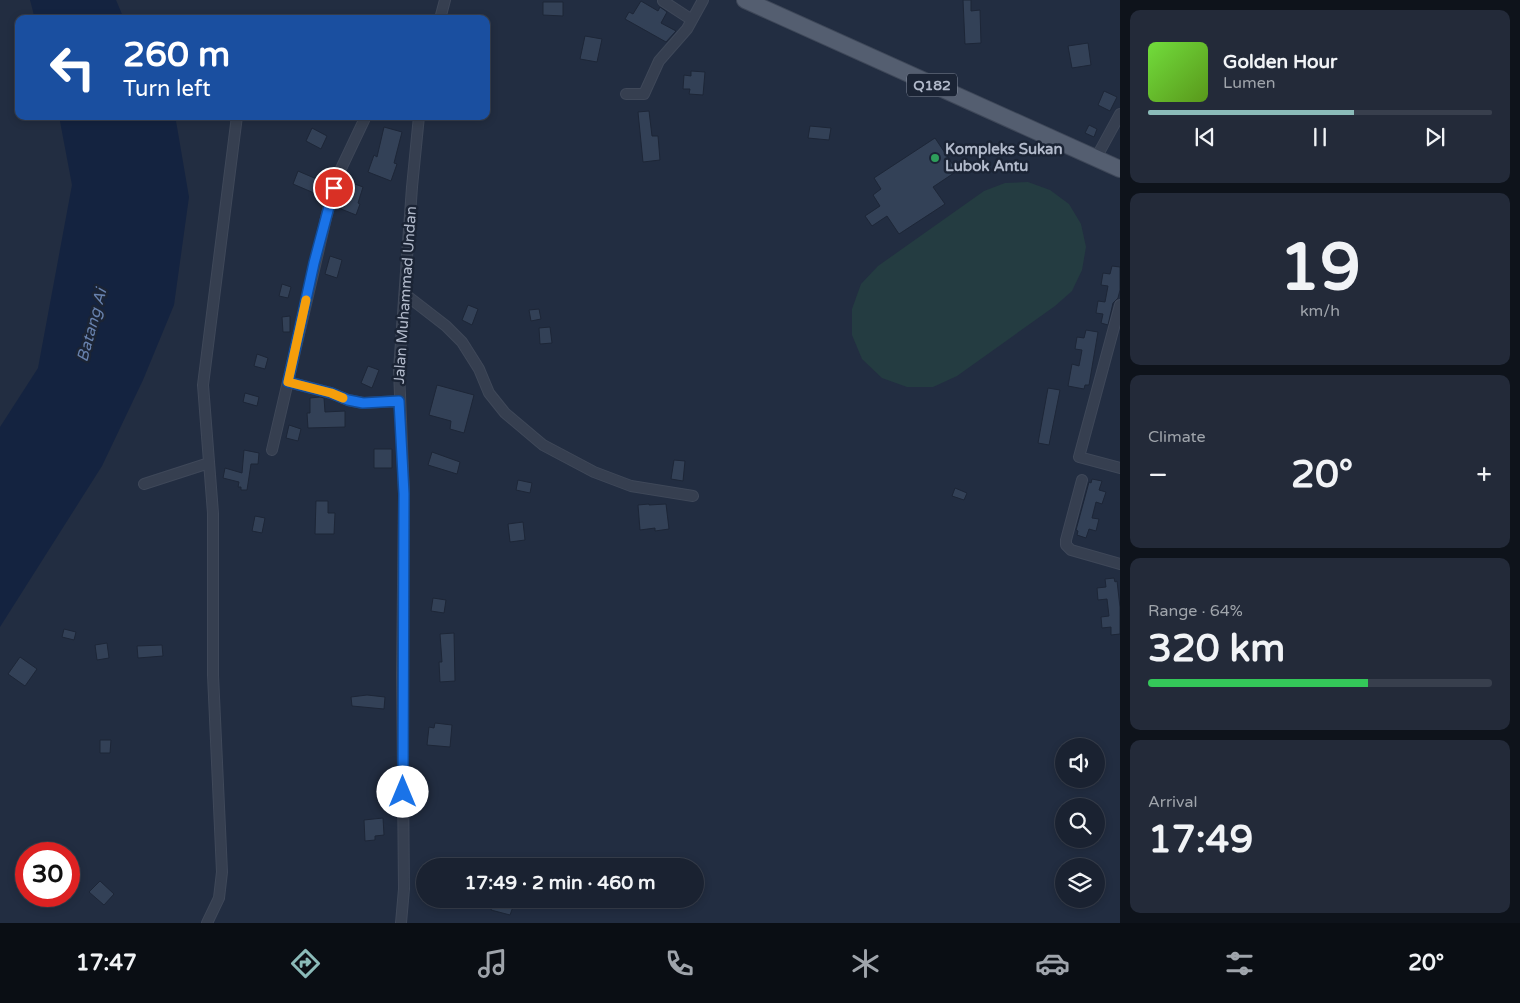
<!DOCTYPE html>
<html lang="en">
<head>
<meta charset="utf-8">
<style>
	:root { --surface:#1a2231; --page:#232a39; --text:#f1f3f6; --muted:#9fa4ab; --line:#383f4d; --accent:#8bbbb9 }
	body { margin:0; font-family:"Varela Round",sans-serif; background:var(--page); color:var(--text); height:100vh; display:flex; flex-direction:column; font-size:19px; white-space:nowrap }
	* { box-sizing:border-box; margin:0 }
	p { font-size:16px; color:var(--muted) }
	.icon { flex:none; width:28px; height:28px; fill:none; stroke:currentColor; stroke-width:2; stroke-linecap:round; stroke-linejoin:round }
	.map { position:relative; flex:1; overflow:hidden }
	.sheet { display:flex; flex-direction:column; gap:10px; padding:10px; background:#0e131b; width:400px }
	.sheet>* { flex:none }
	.banner { position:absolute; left:15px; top:15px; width:475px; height:105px; border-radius:10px; box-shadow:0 2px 8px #0003,0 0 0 1px var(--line); background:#1a4fa0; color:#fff; overflow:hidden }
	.controls { position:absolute; left:1055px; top:738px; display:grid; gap:10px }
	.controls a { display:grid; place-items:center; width:50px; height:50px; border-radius:50%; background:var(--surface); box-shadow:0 2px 8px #0003,0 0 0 1px var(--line); font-size:25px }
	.speed { position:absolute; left:15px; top:842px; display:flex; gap:10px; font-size:25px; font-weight:700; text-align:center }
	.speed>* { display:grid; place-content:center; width:65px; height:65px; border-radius:50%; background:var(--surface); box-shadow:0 2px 8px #0003,0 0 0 1px var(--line); line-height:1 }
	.speed .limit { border:8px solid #d22; background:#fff; color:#111 }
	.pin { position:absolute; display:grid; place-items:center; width:42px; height:42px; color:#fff; margin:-21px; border:2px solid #fff; border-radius:50%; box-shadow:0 1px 5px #0007 }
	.me { position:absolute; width:55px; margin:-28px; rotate:0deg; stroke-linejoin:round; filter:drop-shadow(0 0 4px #0008) }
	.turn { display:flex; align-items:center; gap:18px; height:105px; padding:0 25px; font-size:22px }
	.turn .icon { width:65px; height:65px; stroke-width:2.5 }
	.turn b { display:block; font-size:35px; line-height:42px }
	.big { font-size:38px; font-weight:700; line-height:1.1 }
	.sheet .widget { flex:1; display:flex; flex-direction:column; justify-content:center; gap:8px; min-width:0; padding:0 18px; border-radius:10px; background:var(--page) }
	.sheet .dial { align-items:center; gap:0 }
	.dial b { font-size:65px; line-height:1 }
	.song { display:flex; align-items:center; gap:15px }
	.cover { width:60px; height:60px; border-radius:8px; background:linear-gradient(135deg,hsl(100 70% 55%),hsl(90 70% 35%)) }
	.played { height:5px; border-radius:2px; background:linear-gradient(90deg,var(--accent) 60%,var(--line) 60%) }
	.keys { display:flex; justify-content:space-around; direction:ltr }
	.heat { display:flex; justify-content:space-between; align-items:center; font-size:28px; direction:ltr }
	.charge { height:8px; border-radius:4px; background:linear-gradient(90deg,#34c759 64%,var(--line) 0) }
	.trip { position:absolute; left:416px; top:858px; width:288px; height:50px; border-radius:25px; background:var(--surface); box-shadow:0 2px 8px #0003,0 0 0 1px var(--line); font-weight:700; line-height:50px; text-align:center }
	.tabs { display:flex; height:80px; justify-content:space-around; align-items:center; background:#0a0e14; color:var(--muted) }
	.tabs .icon { width:35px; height:35px }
	.tabs .selected { color:var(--accent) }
	.tabs b { font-size:22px; color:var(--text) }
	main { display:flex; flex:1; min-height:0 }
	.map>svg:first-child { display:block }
</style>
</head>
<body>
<main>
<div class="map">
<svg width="1120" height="923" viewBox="0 0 1120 923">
	<rect width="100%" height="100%" fill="#222d41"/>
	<path fill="#243c41" d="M 1028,182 L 1050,190 L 1069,204 L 1081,224 L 1086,247 L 1082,270 L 1072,291 L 1055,306 L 957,376 L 933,387 L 907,387 L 882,378 L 862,359 L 852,335 L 852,309 L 861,284 L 878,266 L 984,191 L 1005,183 Z"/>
	<path fill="#142340" d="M 30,0 L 116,0 L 124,19 L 35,19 Z
		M 59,116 L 173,116 L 176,121 L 189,197 L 174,305 L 143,380 L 102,466 L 0,627 L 0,427 L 38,368 L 72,185 Z"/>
	<path fill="#334157" stroke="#1d2637" d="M 963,0 L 971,0 L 971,11 L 980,10 L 981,43 L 965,44 Z
		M 641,1 L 658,11 L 660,7 L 667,12 L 661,23 L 676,31 L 666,42 L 625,19 L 629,12 L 633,14 Z
		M 543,2 L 563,2 L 563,16 L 543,15 Z
		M 585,36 L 602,39 L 597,62 L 580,59 Z
		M 1088,43 L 1091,65 L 1072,68 L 1068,46 Z
		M 691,71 L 705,72 L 703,95 L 689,94 L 690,89 L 683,89 L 684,75 L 691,76 Z
		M 1104,91 L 1117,97 L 1110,111 L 1098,105 Z
		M 649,111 L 652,136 L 658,136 L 660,160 L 643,162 L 638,112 Z
		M 1089,125 L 1097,129 L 1094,137 L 1085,133 Z
		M 810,126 L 831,128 L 829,140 L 808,138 Z
		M 384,127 L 402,132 L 394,163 L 397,164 L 391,181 L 368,172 L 374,155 L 377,157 Z
		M 312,128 L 327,136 L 321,149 L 306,141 Z
		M 935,138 L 957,171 L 933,187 L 945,204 L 899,234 L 887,216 L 872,226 L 865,216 L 880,206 L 873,195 L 881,189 L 874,178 Z
		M 298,171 L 319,180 L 314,193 L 293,184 Z
		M 346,181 L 363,187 L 358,203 L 360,204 L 356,215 L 341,209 L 346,196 L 340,194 Z
		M 330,256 L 342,260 L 337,278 L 325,274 Z
		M 1112,266 L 1120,267 L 1120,290 L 1118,298 L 1113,303 L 1108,325 L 1101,323 L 1103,314 L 1096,313 L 1098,301 L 1105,302 L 1108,286 L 1101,285 L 1103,273 L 1110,274 Z
		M 282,284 L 291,287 L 288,298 L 279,296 Z
		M 468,305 L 478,309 L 472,325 L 462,320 Z
		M 539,309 L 541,319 L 531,321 L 529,310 Z
		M 290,316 L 290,332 L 283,332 L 282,317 Z
		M 550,327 L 552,343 L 540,344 L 539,328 Z
		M 1086,330 L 1098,332 L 1089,385 L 1085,385 L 1084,389 L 1068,386 L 1072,364 L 1079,366 L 1082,350 L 1075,349 L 1077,337 L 1084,338 Z
		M 257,354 L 268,358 L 265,369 L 254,366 Z
		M 368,366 L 379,370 L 372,388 L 361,383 Z
		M 437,385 L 474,395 L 464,433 L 450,429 L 451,421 L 429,415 Z
		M 1048,388 L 1060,390 L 1049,445 L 1038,443 Z
		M 245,393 L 259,397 L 257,406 L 243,402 Z
		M 320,397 L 324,398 L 325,412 L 345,411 L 345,427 L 308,428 L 307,413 L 310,413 L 310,398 Z
		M 289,425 L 301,429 L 298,441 L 286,438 Z
		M 374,449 L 392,449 L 392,468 L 374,468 Z
		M 244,450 L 259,453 L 258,464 L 251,464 L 247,490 L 241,490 L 241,487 L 238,487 L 239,482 L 223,478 L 225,468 L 242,473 Z
		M 432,452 L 460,462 L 457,474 L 428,465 Z
		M 674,460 L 685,461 L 683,481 L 671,479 Z
		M 1092,479 L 1102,481 L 1099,490 L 1106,492 L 1102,504 L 1096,502 L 1092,518 L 1099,519 L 1096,531 L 1089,529 L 1086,538 L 1077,535 L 1078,531 L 1076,530 L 1089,482 L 1091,483 Z
		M 518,480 L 532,483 L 530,493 L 516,490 Z
		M 955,488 L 967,493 L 964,500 L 952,496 Z
		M 316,501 L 328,501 L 328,513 L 335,513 L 334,534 L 315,534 Z
		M 649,504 L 649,505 L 666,504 L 669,529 L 655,531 L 655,528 L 640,530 L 638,505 Z
		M 255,516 L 265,518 L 262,533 L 252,531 Z
		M 523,522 L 525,540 L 510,542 L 508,524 Z
		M 1114,578 L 1115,582 L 1117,581 L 1120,607 L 1120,634 L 1111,635 L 1111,627 L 1102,628 L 1101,617 L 1109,616 L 1107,599 L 1098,600 L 1097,588 L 1106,587 L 1105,579 Z
		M 433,598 L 446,600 L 444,613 L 431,611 Z
		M 64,629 L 76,632 L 74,640 L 62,637 Z
		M 454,633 L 455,681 L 440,682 L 439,662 L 442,662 L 440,634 Z
		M 107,643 L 109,658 L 97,660 L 95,645 Z
		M 162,645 L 163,656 L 138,658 L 137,646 Z
		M 20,657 L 37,669 L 25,686 L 8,674 Z
		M 367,695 L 385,697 L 384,709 L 352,706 L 351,697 Z
		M 435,723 L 452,725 L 450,747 L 427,745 L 429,727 L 434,728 Z
		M 100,740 L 111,740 L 110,753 L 100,753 Z
		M 383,818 L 384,835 L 375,836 L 375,840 L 365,841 L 364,820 Z
		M 100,881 L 114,894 L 104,905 L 89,892 Z
		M 494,899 L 514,904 L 510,915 L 491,910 Z"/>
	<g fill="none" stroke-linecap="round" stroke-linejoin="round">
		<defs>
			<path id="minor" d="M 663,1 L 692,20
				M 440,19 L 445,0
				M 626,94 L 644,94 L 659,61 L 687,29 L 703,0
				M 1096,158 L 1120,114
				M 406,295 L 446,326 L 462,342 L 479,369 L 489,393 L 505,413 L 543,445 L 594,472 L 631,486 L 693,496
				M 1120,305 L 1079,457 L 1120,468
				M 288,382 L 331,393 L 348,400 L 363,403 L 399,401
				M 272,450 L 327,214 L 338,175 L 366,116
				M 1082,480 L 1066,540 L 1066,545 L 1071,550 L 1120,564
				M 144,484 L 209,463
				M 207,923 L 219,898 L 222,872 L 213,675 L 213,513 L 203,385 L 237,116
				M 401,923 L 404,889 L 402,675 L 404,494 L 399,370 L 412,187 L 419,116"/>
			<path id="primary" d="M 745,0 L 1120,169"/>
		</defs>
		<use href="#minor" stroke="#3f4859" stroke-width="12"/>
		<use href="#primary" stroke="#3f4859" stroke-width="18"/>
		<use href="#minor" stroke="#363f50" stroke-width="10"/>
		<use href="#primary" stroke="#545e70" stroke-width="16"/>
	</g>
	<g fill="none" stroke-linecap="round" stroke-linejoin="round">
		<defs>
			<path id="route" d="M 334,188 L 314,263 L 288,382 L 331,393 L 348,400 L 363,403 L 399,401 L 404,494 L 403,792"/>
		</defs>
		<use href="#route" stroke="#114b97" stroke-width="12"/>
		<use href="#route" stroke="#1a73e8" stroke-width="9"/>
		<path stroke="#f59e0b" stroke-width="9" d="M 306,300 L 288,382 L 331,393 L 343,398"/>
	</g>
	<circle fill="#2e9e5b" stroke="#1b2435" stroke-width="2" cx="935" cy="158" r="5"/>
	<g text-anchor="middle" stroke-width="5" stroke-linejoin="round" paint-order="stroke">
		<rect fill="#1b2435" stroke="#858d9e" stroke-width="1" x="907" y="73.5" width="50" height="23" rx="4"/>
		<g font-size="14" font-weight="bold" fill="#b2bacb">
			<text x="932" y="90">Q182</text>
		</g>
		<g font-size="15" font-weight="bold" fill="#b2bacb" stroke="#1b2435" text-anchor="start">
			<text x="945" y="154">Kompleks Sukan<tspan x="945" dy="17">Lubok Antu</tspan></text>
		</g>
		<g font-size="15" fill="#b2bacb" stroke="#1b2435">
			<text transform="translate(405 295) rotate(-86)" y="5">Jalan Muhammad Undan</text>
		</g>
		<g font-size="16" font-style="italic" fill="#6882ae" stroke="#1b2435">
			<text transform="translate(91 325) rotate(-75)" y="6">Batang Ai</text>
		</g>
	</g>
</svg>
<div class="controls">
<a><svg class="icon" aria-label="sound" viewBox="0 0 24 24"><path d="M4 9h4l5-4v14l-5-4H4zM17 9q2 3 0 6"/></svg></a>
<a><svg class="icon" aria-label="search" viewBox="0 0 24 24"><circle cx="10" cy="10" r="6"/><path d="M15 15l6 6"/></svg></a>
<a><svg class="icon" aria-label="layers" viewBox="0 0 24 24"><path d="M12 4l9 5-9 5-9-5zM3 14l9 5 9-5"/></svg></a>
</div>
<div class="speed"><div class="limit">30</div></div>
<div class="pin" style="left:334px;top:188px;background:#d93025"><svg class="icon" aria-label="arrive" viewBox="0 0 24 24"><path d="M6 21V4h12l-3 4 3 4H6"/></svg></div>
<svg class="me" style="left:403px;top:792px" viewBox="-20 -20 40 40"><circle r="19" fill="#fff"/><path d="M0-13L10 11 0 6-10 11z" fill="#1a73e8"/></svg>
<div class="trip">17:49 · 2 min · 460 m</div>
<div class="banner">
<div class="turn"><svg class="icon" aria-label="left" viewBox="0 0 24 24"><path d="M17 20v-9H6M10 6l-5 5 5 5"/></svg><div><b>260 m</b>Turn left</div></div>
</div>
</div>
<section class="sheet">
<div class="widget">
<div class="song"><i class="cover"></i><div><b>Golden Hour</b><p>Lumen</p></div></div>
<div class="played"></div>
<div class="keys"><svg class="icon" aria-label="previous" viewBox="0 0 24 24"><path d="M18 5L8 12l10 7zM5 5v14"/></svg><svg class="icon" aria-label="pause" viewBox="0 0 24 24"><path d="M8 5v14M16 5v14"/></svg><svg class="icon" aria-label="next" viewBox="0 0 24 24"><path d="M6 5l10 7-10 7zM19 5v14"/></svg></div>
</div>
<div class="widget dial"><b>19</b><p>km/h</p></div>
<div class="widget"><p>Climate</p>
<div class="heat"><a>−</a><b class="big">20°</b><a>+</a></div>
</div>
<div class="widget"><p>Range · 64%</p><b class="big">320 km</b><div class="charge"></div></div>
<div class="widget"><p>Arrival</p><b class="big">17:49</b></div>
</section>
</main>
<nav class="tabs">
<b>17:47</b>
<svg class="icon selected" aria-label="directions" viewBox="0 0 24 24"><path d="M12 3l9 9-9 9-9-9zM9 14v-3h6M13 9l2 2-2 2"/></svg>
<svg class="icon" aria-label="music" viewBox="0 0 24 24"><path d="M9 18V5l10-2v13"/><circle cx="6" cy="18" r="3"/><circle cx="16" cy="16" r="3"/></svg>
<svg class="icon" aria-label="phone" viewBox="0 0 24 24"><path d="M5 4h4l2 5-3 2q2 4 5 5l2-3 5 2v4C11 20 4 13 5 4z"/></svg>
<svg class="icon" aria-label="climate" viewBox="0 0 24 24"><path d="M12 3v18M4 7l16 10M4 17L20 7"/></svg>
<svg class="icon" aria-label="car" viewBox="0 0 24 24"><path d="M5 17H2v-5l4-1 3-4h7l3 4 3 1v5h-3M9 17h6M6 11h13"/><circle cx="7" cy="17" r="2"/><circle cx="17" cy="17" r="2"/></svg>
<svg class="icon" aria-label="filters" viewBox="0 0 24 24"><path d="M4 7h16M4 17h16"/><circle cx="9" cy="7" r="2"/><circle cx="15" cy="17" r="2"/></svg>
<b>20°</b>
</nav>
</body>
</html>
